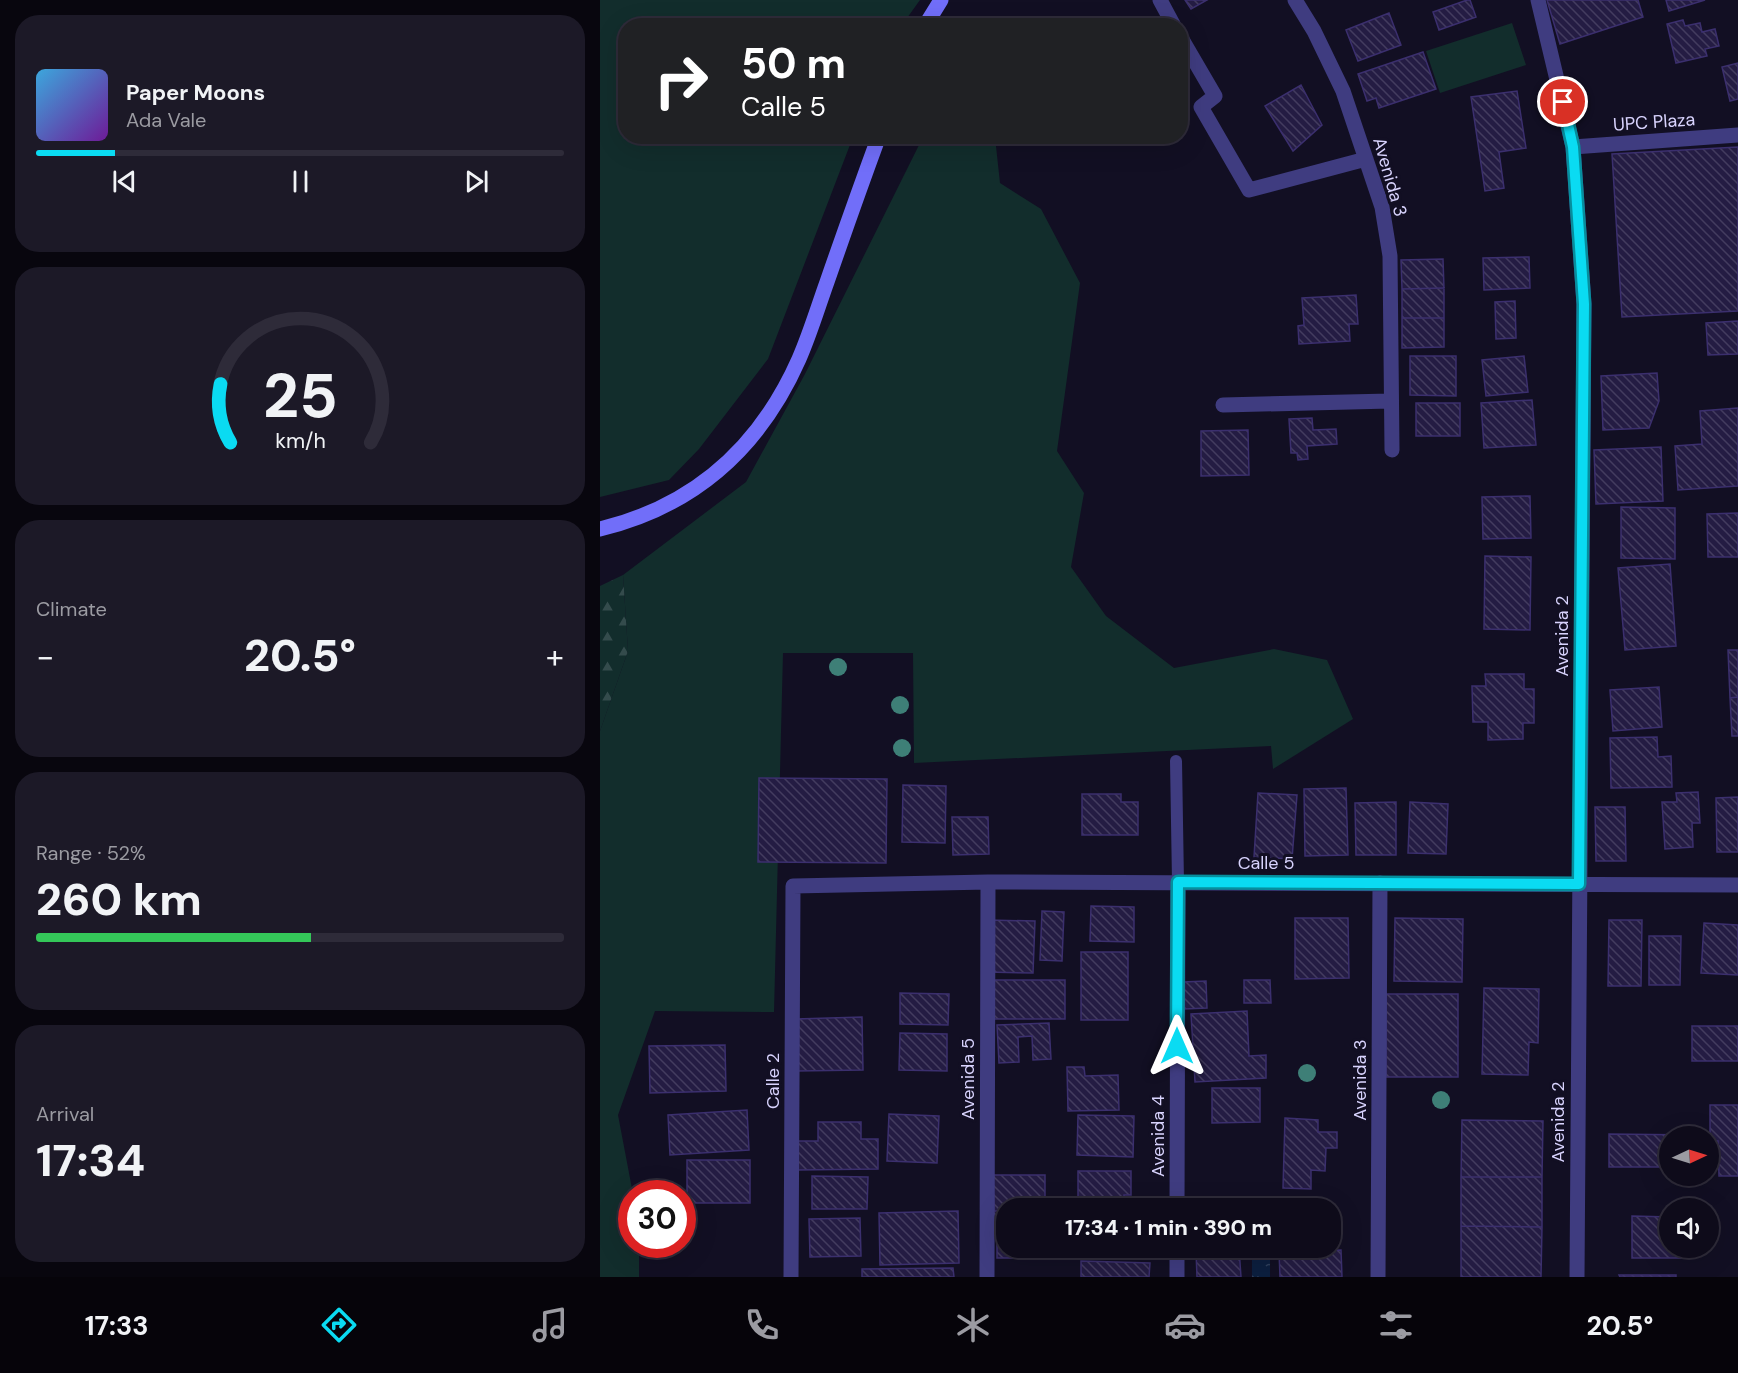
<!DOCTYPE html>
<html lang="en">
<head>
<meta charset="utf-8">
<style>
	:root { --surface:#0e0b1a; --page:#1c1927; --text:#f1f3f6; --muted:#9b9ba2; --line:#2e2b39; --accent:#0adbf2 }
	body { margin:0; font-family:"DM Sans",sans-serif; background:var(--page); color:var(--text); height:100vh; display:flex; flex-direction:column; font-size:22px; white-space:nowrap }
	* { box-sizing:border-box; margin:0 }
	p { font-size:20px; color:var(--muted) }
	.icon { flex:none; width:33px; height:33px; fill:none; stroke:currentColor; stroke-width:2; stroke-linecap:round; stroke-linejoin:round }
	.map { position:relative; flex:1; overflow:hidden }
	.sheet { display:flex; flex-direction:column; gap:15px; padding:15px; background:#08060e; width:600px }
	.sheet>* { flex:none }
	.top-card { position:absolute; left:18px; top:18px; width:570px; height:126px; border-radius:24px; box-shadow:0 6px 24px #0002,0 0 0 2px var(--line); background:#202124; color:#fff; overflow:hidden }
	.needle { width:39px; rotate:86deg }
	.fabs { position:absolute; left:1059px; top:1126px; display:grid; gap:12px }
	.fabs a { display:grid; place-items:center; width:60px; height:60px; border-radius:50%; background:var(--surface); box-shadow:0 6px 24px #0002,0 0 0 2px var(--line); font-size:30px }
	.speed { position:absolute; left:18px; top:1180px; display:flex; gap:12px; font-size:30px; font-weight:700; text-align:center }
	.speed>* { display:grid; place-content:center; width:78px; height:78px; border-radius:50%; background:var(--surface); box-shadow:0 6px 24px #0002,0 0 0 2px var(--line); line-height:1 }
	.speed .limit { border:9px solid #d22; background:#fff; color:#111 }
	.pin { position:absolute; display:grid; place-items:center; width:51px; height:51px; color:#fff; margin:-26px; border:3px solid #fff; border-radius:50%; box-shadow:0 2px 6px #0007 }
	.me { position:absolute; width:66px; margin:-33px; rotate:0deg; stroke-linejoin:round; filter:drop-shadow(0 0 4px #0008) }
	.turn { display:flex; align-items:center; gap:21px; height:126px; padding:0 24px; font-size:27px }
	.turn .icon { width:78px; height:78px; stroke-width:2.5 }
	.turn b { display:block; font-size:42px; line-height:51px }
	.big { font-size:45px; font-weight:800; line-height:1.1 }
	.sheet .widget { flex:1; display:flex; flex-direction:column; justify-content:center; gap:9px; min-width:0; padding:0 21px; border-radius:24px; background:var(--page) }
	.sheet .dial { align-items:center; gap:0 }
	.dial svg { height:156px; overflow:visible; fill:none; stroke:var(--line); stroke-width:7; stroke-linecap:round; text-anchor:middle }
	.dial text { fill:var(--text); stroke:none }
	.song { display:flex; align-items:center; gap:18px }
	.cover { width:72px; height:72px; border-radius:9px; background:linear-gradient(135deg,hsl(200 70% 55%),hsl(280 70% 35%)) }
	.played { height:6px; border-radius:3px; background:linear-gradient(90deg,var(--accent) 15%,var(--line) 15%) }
	.keys { display:flex; justify-content:space-around; direction:ltr }
	.heat { display:flex; justify-content:space-between; align-items:center; font-size:33px; direction:ltr }
	.charge { height:9px; border-radius:4px; background:linear-gradient(90deg,#34c759 52%,var(--line) 0) }
	.trip { position:absolute; left:396px; top:1198px; width:345px; height:60px; border-radius:24px; background:var(--surface); box-shadow:0 6px 24px #0002,0 0 0 2px var(--line); font-weight:800; line-height:60px; text-align:center }
	.tabs { display:flex; height:96px; justify-content:space-around; align-items:center; background:#06040a; color:var(--muted) }
	.tabs .icon { width:42px; height:42px }
	.tabs .selected { color:var(--accent) }
	.tabs b { font-size:27px; color:var(--text) }
	main { display:flex; flex:1; min-height:0 }
	.map>svg:first-child { display:block }
</style>
</head>
<body>
<main>
<section class="sheet">
<div class="widget">
<div class="song"><i class="cover"></i><div><b>Paper Moons</b><p>Ada Vale</p></div></div>
<div class="played"></div>
<div class="keys"><svg class="icon" aria-label="previous" viewBox="0 0 24 24"><path d="M18 5L8 12l10 7zM5 5v14"/></svg><svg class="icon" aria-label="pause" viewBox="0 0 24 24"><path d="M8 5v14M16 5v14"/></svg><svg class="icon" aria-label="next" viewBox="0 0 24 24"><path d="M6 5l10 7-10 7zM19 5v14"/></svg></div>
</div>
<div class="widget dial"><svg viewBox="0 0 100 80">
<path d="M14 69A42 42 0 1 1 86 69"/>
<path d="M14 69A42 42 0 0 1 9 39" stroke="#0adbf2"/>
<text x="50" y="56" font-size="32" font-weight="700">25</text>
<text x="50" y="72" font-size="11">km/h</text>
</svg></div>
<div class="widget"><p>Climate</p>
<div class="heat"><a>−</a><b class="big">20.5°</b><a>+</a></div>
</div>
<div class="widget"><p>Range · 52%</p><b class="big">260 km</b><div class="charge"></div></div>
<div class="widget"><p>Arrival</p><b class="big">17:34</b></div>
</section>
<div class="map">
<svg width="1138" height="1277" viewBox="0 0 1138 1277">
	<defs>
		<pattern id="forest-firs" width="22" height="20" patternUnits="userSpaceOnUse" patternTransform="scale(1.5)"><rect width="22" height="20" fill="#122d2c"/><path d="M5 1l3.5 6h-7zM16 11l3.5 6h-7z" fill="#344b4c"/></pattern>
		<pattern id="water-ripples" width="26" height="14" patternUnits="userSpaceOnUse" patternTransform="scale(1.5)"><rect width="26" height="14" fill="#0c1f3f"/><path d="M2 4q2-2 4 0t4 0M15 11q2-2 4 0t4 0" fill="none" stroke="#2f3f5c"/></pattern>
		<pattern id="building-back-hatch" width="6" height="6" patternUnits="userSpaceOnUse" patternTransform="scale(1.5)"><rect width="6" height="6" fill="#241c43"/><path d="M-1 5l2 2M0 0l6 6M5-1l2 2" fill="none" stroke="#433c5f"/></pattern>
	</defs>
	<rect width="100%" height="100%" fill="#120f23"/>
	<path fill="#122d2c" d="M 0,0 L 320,0 L 302,25 L 26,26 L 26,136 L 253,137 L 168,359 L 99,449 L 69,480 L 0,497 Z
		M 912,23 L 926,65 L 840,93 L 826,51 Z
		M 323,137 L 395,137 L 400,183 L 441,209 L 480,283 L 457,451 L 484,493 L 471,567 L 506,616 L 574,668 L 674,649 L 727,660 L 753,719 L 673,769 L 671,746 L 314,763 L 313,653 L 183,653 L 174,1012 L 55,1011 L 18,1115 L 33,1194 L 32,1194 L 32,1245 L 39,1245 L 39,1277 L 0,1277 L 0,731 L 28,651 L 23,575 L 146,482 L 205,374 Z"/>
	<path fill="url(#forest-firs)" d="M 23,575 L 28,651 L 0,731 L 0,586 Z"/>
	<path fill="url(#water-ripples)" d="M 658,1248 L 664,1248 L 664,1252 L 670,1252 L 670,1277 L 652,1277 L 652,1254 L 658,1254 Z"/>
	<path fill="url(#building-back-hatch)" stroke="#3b2f6e" stroke-width="1.5" d="M 585,0 L 607,0 L 591,9 Z
		M 867,0 L 870,0 L 876,17 L 839,30 L 833,12 Z
		M 947,0 L 1038,0 L 1043,17 L 960,44 Z
		M 1066,0 L 1105,0 L 1069,11 Z
		M 789,13 L 801,45 L 758,61 L 746,30 Z
		M 1083,20 L 1085,26 L 1100,23 L 1102,32 L 1115,29 L 1119,46 L 1105,49 L 1107,56 L 1076,63 L 1067,24 Z
		M 823,52 L 836,89 L 779,108 L 776,98 L 767,101 L 758,74 Z
		M 1138,63 L 1138,99 L 1130,101 L 1122,67 Z
		M 701,85 L 722,125 L 693,151 L 665,106 Z
		M 917,91 L 926,148 L 899,152 L 904,188 L 885,191 L 871,97 Z
		M 1138,147 L 1138,311 L 1022,317 L 1012,154 Z
		M 929,257 L 930,288 L 884,290 L 883,258 Z
		M 843,259 L 844,288 L 802,289 L 801,260 Z
		M 844,288 L 844,318 L 802,318 L 802,289 Z
		M 756,295 L 758,324 L 749,324 L 750,341 L 699,344 L 698,326 L 704,325 L 702,298 Z
		M 915,301 L 916,338 L 896,339 L 895,302 Z
		M 802,318 L 844,318 L 844,347 L 802,348 Z
		M 1138,321 L 1138,354 L 1108,355 L 1106,323 Z
		M 810,356 L 856,356 L 856,396 L 810,395 Z
		M 924,356 L 928,392 L 886,396 L 882,360 Z
		M 1057,373 L 1059,401 L 1049,428 L 1003,430 L 1001,376 Z
		M 932,400 L 936,445 L 884,448 L 881,403 Z
		M 816,403 L 860,403 L 860,436 L 816,436 Z
		M 1138,408 L 1138,486 L 1078,490 L 1075,446 L 1102,444 L 1100,411 Z
		M 712,418 L 713,430 L 736,429 L 737,444 L 707,446 L 708,459 L 698,460 L 697,453 L 691,453 L 689,419 Z
		M 648,430 L 649,475 L 601,476 L 601,431 Z
		M 1061,447 L 1063,501 L 996,504 L 994,450 Z
		M 930,496 L 931,538 L 883,539 L 882,497 Z
		M 1021,507 L 1075,508 L 1075,559 L 1021,558 Z
		M 1138,513 L 1138,557 L 1108,557 L 1107,514 Z
		M 885,556 L 931,557 L 930,630 L 884,629 Z
		M 1070,564 L 1076,646 L 1025,650 L 1018,568 Z
		M 1128,650 L 1138,650 L 1138,697 L 1130,698 Z
		M 885,674 L 924,674 L 924,689 L 934,689 L 934,723 L 923,723 L 923,739 L 888,740 L 888,722 L 873,722 L 872,686 L 886,686 Z
		M 1059,687 L 1062,727 L 1013,731 L 1010,690 Z
		M 1138,697 L 1138,736 L 1132,736 L 1130,698 Z
		M 1057,737 L 1058,757 L 1071,756 L 1072,787 L 1011,788 L 1010,738 Z
		M 159,778 L 287,779 L 286,863 L 158,862 Z
		M 303,785 L 346,786 L 345,843 L 302,842 Z
		M 746,788 L 748,855 L 705,856 L 704,789 Z
		M 1098,792 L 1100,823 L 1092,823 L 1093,847 L 1065,849 L 1062,802 L 1077,802 L 1076,793 Z
		M 658,793 L 697,795 L 692,859 L 654,857 Z
		M 482,794 L 521,794 L 521,802 L 538,802 L 538,835 L 482,835 Z
		M 1138,797 L 1138,852 L 1117,852 L 1116,798 Z
		M 796,802 L 796,855 L 756,855 L 755,803 Z
		M 810,802 L 848,804 L 846,854 L 808,853 Z
		M 995,807 L 1025,807 L 1026,861 L 996,861 Z
		M 352,817 L 388,817 L 389,854 L 353,855 Z
		M 491,906 L 534,907 L 534,942 L 490,941 Z
		M 442,911 L 464,912 L 462,961 L 440,960 Z
		M 695,918 L 748,918 L 749,978 L 695,979 Z
		M 795,918 L 863,919 L 862,982 L 794,981 Z
		M 388,920 L 435,921 L 433,973 L 387,972 Z
		M 1009,920 L 1042,920 L 1041,986 L 1008,986 Z
		M 1104,923 L 1138,925 L 1138,975 L 1101,973 Z
		M 1049,936 L 1081,936 L 1080,985 L 1049,985 Z
		M 481,952 L 528,952 L 528,1020 L 481,1020 Z
		M 390,980 L 465,980 L 465,1019 L 389,1019 Z
		M 644,980 L 670,980 L 671,1003 L 644,1003 Z
		M 606,981 L 607,1008 L 584,1009 L 583,982 Z
		M 884,988 L 939,989 L 938,1043 L 929,1042 L 928,1075 L 882,1074 Z
		M 300,993 L 349,994 L 348,1025 L 300,1024 Z
		M 786,994 L 858,994 L 858,1077 L 786,1077 Z
		M 647,1011 L 649,1056 L 666,1055 L 666,1078 L 595,1082 L 591,1014 Z
		M 262,1017 L 263,1070 L 197,1071 L 196,1019 Z
		M 449,1023 L 451,1059 L 433,1060 L 432,1036 L 418,1037 L 419,1062 L 399,1063 L 397,1025 Z
		M 1092,1026 L 1138,1026 L 1138,1061 L 1092,1061 Z
		M 300,1033 L 347,1034 L 347,1071 L 299,1070 Z
		M 125,1045 L 126,1091 L 50,1093 L 49,1046 Z
		M 467,1067 L 484,1067 L 485,1076 L 518,1075 L 519,1110 L 468,1111 Z
		M 612,1088 L 660,1088 L 660,1122 L 612,1123 Z
		M 1110,1105 L 1138,1105 L 1138,1176 L 1119,1176 L 1118,1141 L 1110,1141 Z
		M 147,1110 L 149,1150 L 70,1155 L 68,1115 Z
		M 289,1114 L 339,1116 L 337,1163 L 287,1161 Z
		M 478,1115 L 534,1116 L 533,1157 L 477,1155 Z
		M 685,1118 L 718,1120 L 718,1132 L 737,1132 L 737,1148 L 726,1148 L 725,1171 L 711,1170 L 711,1189 L 683,1188 Z
		M 862,1120 L 943,1121 L 942,1177 L 861,1177 Z
		M 218,1122 L 261,1122 L 261,1139 L 278,1139 L 278,1169 L 198,1170 L 198,1141 L 218,1141 Z
		M 1009,1134 L 1094,1135 L 1094,1137 L 1070,1137 L 1070,1167 L 1009,1167 Z
		M 87,1160 L 150,1160 L 150,1203 L 87,1203 Z
		M 478,1171 L 531,1171 L 531,1195 L 524,1195 L 524,1209 L 478,1209 Z
		M 393,1175 L 445,1175 L 445,1209 L 406,1209 L 406,1211 L 394,1211 Z
		M 212,1176 L 268,1177 L 267,1209 L 212,1209 Z
		M 861,1177 L 942,1177 L 942,1227 L 861,1226 Z
		M 358,1211 L 359,1263 L 280,1265 L 279,1213 Z
		M 385,1211 L 406,1211 L 406,1248 L 460,1248 L 460,1258 L 397,1258 L 397,1235 L 385,1235 Z
		M 1032,1216 L 1070,1217 L 1070,1248 L 1089,1248 L 1089,1258 L 1032,1258 Z
		M 260,1218 L 261,1256 L 210,1257 L 209,1219 Z
		M 861,1226 L 942,1227 L 941,1277 L 861,1277 Z
		M 583,1248 L 639,1248 L 641,1277 L 597,1277 L 596,1252 L 583,1253 Z
		M 741,1250 L 742,1277 L 680,1277 L 679,1252 Z
		M 481,1261 L 550,1263 L 549,1277 L 481,1277 Z
		M 353,1268 L 354,1277 L 262,1277 L 262,1269 Z
		M 1019,1275 L 1076,1275 L 1076,1277 L 1020,1277 Z"/>
	<g fill="none" stroke-linecap="round" stroke-linejoin="round">
		<path stroke="#3f3c80" stroke-width="12" d="M 576,761 L 578,882"/>
		<path stroke="#3f3c80" stroke-width="15" d="M 560,0 L 574,26
			M 695,0 L 714,31 L 743,91 L 782,207 L 790,256 L 792,450
			M 938,0 L 973,147 L 984,304 L 977,1277
			M 580,36 L 615,96 L 601,107 L 649,190 L 766,159
			M 973,147 L 1138,135
			M 623,405 L 790,401
			M 577,1209 L 578,882
			M 191,1277 L 193,886 L 388,882 L 1138,885
			M 387,1277 L 388,882
			M 577,1277 L 577,1248
			M 778,1277 L 780,883"/>
		<path stroke="#716ef9" stroke-width="15" d="M 325,26 L 341,0
			M 0,529 C 95,506 160,447 199,359 C 210,334 218,307 227,282 C 244,233 261,185 279,136"/>
	</g>
	<g fill="#3e7f77">
		<circle cx="238" cy="667" r="9"/>
		<circle cx="300" cy="705" r="9"/>
		<circle cx="302" cy="748" r="9"/>
		<circle cx="707" cy="1073" r="9"/>
		<circle cx="841" cy="1100" r="9"/>
	</g>
	<g fill="none" stroke-linecap="round" stroke-linejoin="round">
		<defs>
			<path id="route" d="M 577,1046 L 578,882 L 979,884 L 984,304 L 973,147 L 963,102"/>
		</defs>
		<use href="#route" stroke="#068e9d" stroke-width="15"/>
		<use href="#route" stroke="#0adbf2" stroke-width="10"/>
	</g>
	<g text-anchor="middle" stroke-width="6" stroke-linejoin="round" paint-order="stroke">
		<g font-size="18" fill="#d8d3fd" stroke="#120f23">
			<text transform="translate(1054 122) rotate(-4)" y="6">UPC Plaza</text>
			<text transform="translate(790 177) rotate(74)" y="6">Avenida 3</text>
			<text transform="translate(962 636) rotate(-90)" y="6">Avenida 2</text>
			<text x="666" y="869">Calle 5</text>
			<text transform="translate(368 1079) rotate(-90)" y="6">Avenida 5</text>
			<text transform="translate(760 1080) rotate(-90)" y="6">Avenida 3</text>
			<text transform="translate(173 1081) rotate(-90)" y="6">Calle 2</text>
			<text transform="translate(958 1122) rotate(-90)" y="6">Avenida 2</text>
			<text transform="translate(558 1136) rotate(-90)" y="6">Avenida 4</text>
		</g>
	</g>
</svg>
<div class="fabs">
<a><svg class="needle" viewBox="-14 -14 28 28"><path d="M0-13l5 13h-10z" fill="#e53935"/><path d="M0 13l5-13h-10z" fill="#9b9ba2"/></svg></a>
<a><svg class="icon" aria-label="sound" viewBox="0 0 24 24"><path d="M4 9h4l5-4v14l-5-4H4zM17 9q2 3 0 6"/></svg></a>
</div>
<div class="speed"><div class="limit">30</div></div>
<div class="pin" style="left:963px;top:102px;background:#d93025"><svg class="icon" aria-label="arrive" viewBox="0 0 24 24"><path d="M6 21V4h12l-3 4 3 4H6"/></svg></div>
<svg class="me" style="left:577px;top:1046px" viewBox="-20 -20 40 40"><path d="M0-17L14 15 0 8-14 15z" fill="#0adbf2" stroke="#fff" stroke-width="4"/></svg>
<div class="trip">17:34 · 1 min · 390 m</div>
<div class="top-card">
<div class="turn"><svg class="icon" aria-label="right" viewBox="0 0 24 24"><path d="M7 20v-9h11M14 6l5 5-5 5"/></svg><div><b>50 m</b>Calle 5</div></div>
</div>
</div>
</main>
<nav class="tabs">
<b>17:33</b>
<svg class="icon selected" aria-label="directions" viewBox="0 0 24 24"><path d="M12 3l9 9-9 9-9-9zM9 14v-3h6M13 9l2 2-2 2"/></svg>
<svg class="icon" aria-label="music" viewBox="0 0 24 24"><path d="M9 18V5l10-2v13"/><circle cx="6" cy="18" r="3"/><circle cx="16" cy="16" r="3"/></svg>
<svg class="icon" aria-label="phone" viewBox="0 0 24 24"><path d="M5 4h4l2 5-3 2q2 4 5 5l2-3 5 2v4C11 20 4 13 5 4z"/></svg>
<svg class="icon" aria-label="climate" viewBox="0 0 24 24"><path d="M12 3v18M4 7l16 10M4 17L20 7"/></svg>
<svg class="icon" aria-label="car" viewBox="0 0 24 24"><path d="M5 17H2v-5l4-1 3-4h7l3 4 3 1v5h-3M9 17h6M6 11h13"/><circle cx="7" cy="17" r="2"/><circle cx="17" cy="17" r="2"/></svg>
<svg class="icon" aria-label="filters" viewBox="0 0 24 24"><path d="M4 7h16M4 17h16"/><circle cx="9" cy="7" r="2"/><circle cx="15" cy="17" r="2"/></svg>
<b>20.5°</b>
</nav>
</body>
</html>
